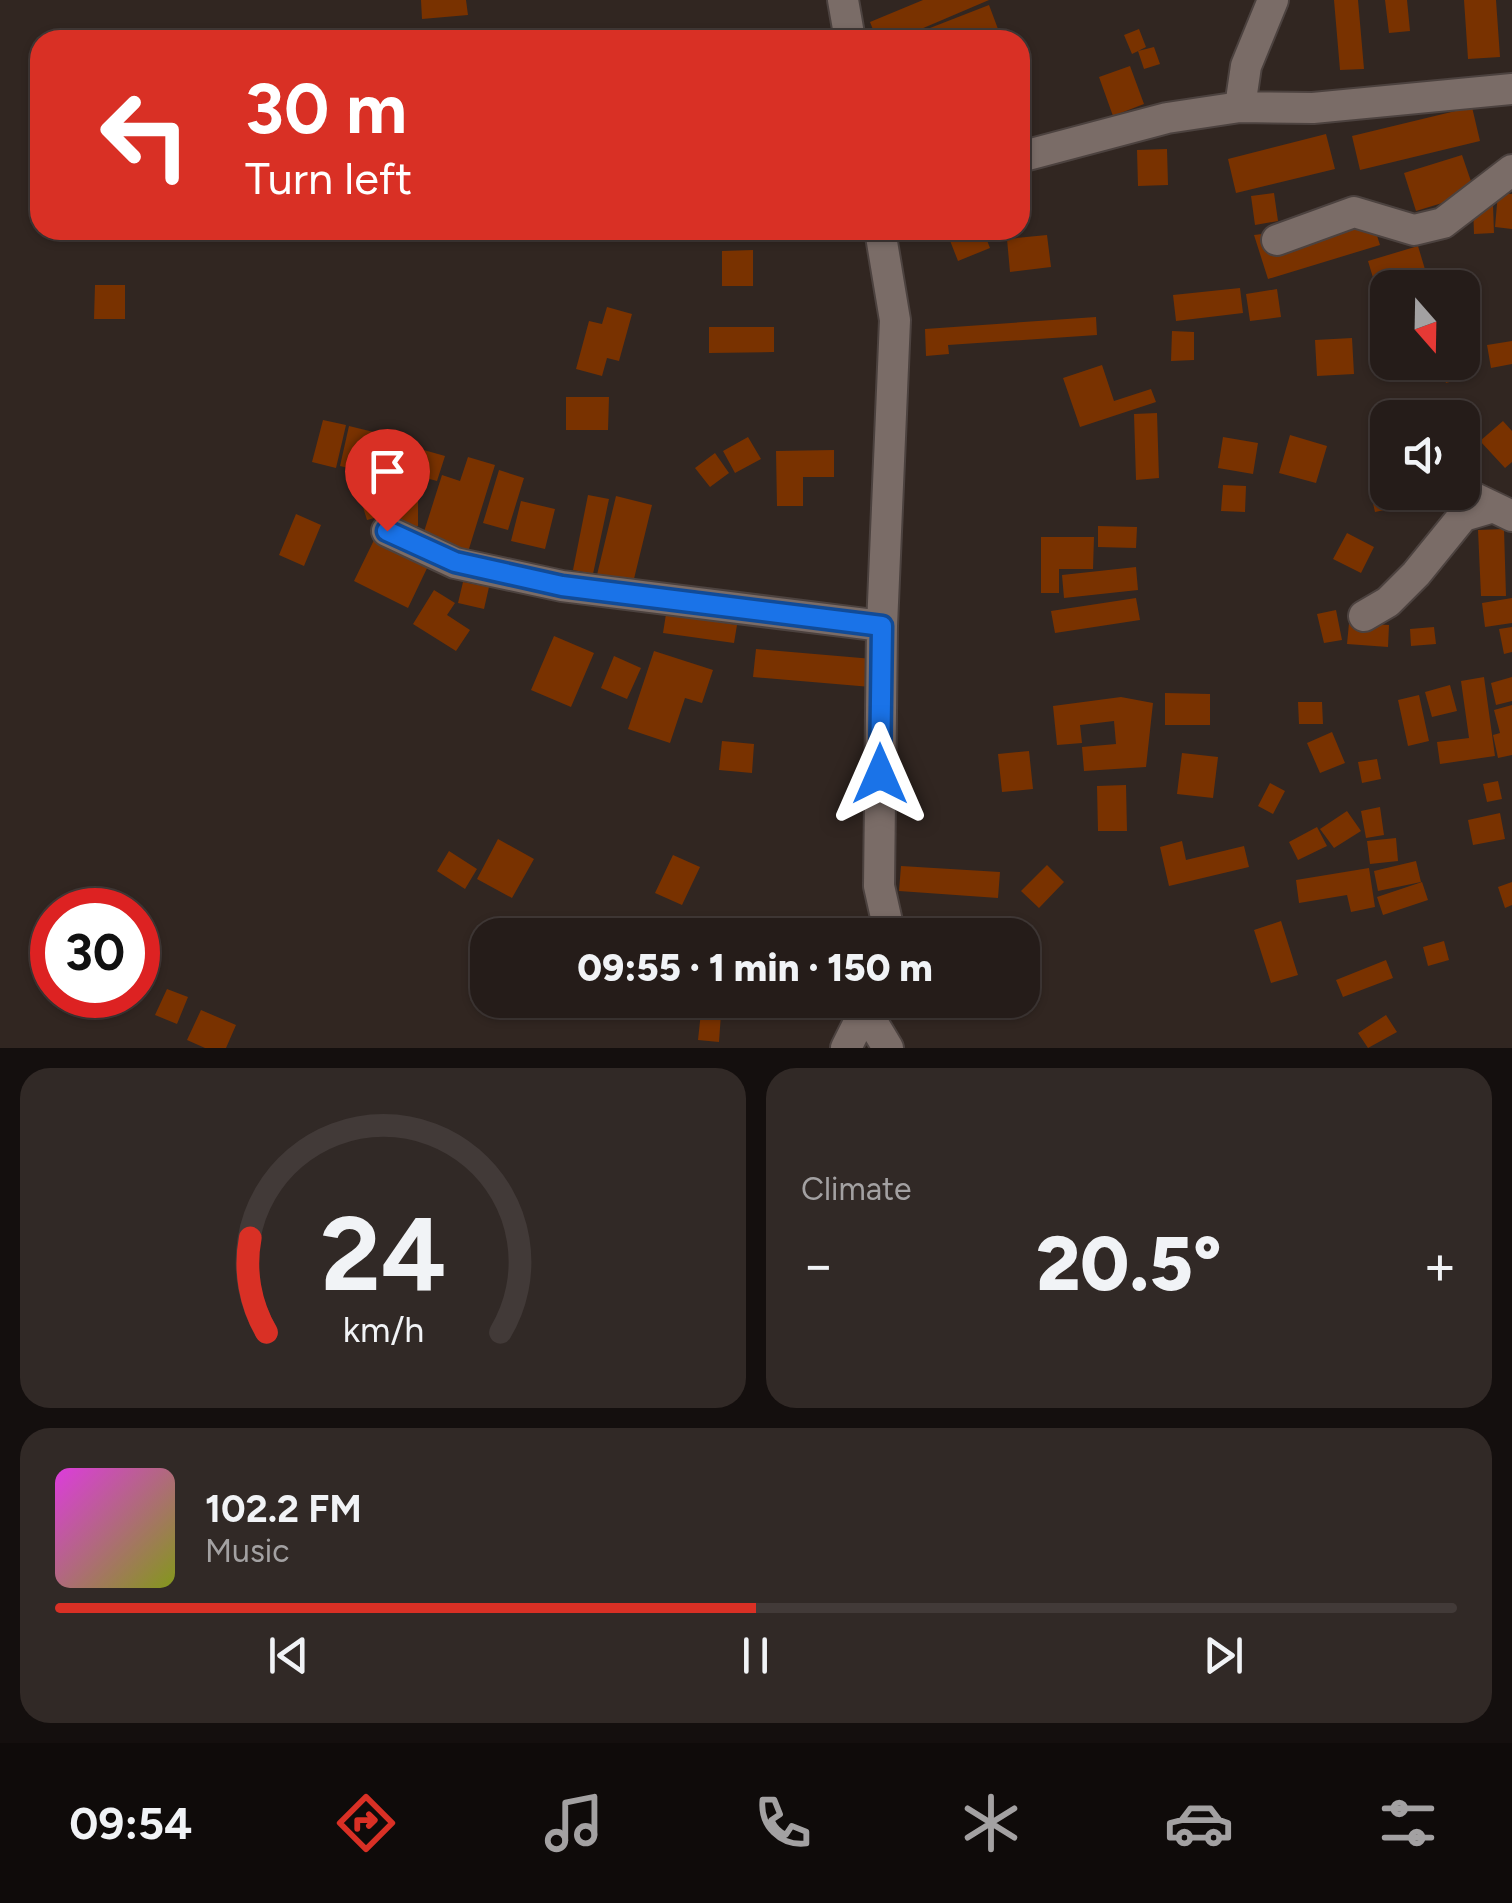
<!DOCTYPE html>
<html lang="en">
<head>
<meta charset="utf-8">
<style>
	:root { --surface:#251c19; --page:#312926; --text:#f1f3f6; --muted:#a3a1a2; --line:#423a38; --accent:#d93025 }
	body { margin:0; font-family:Figtree,sans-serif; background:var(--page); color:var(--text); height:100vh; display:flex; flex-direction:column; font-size:38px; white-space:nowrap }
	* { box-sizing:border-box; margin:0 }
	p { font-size:32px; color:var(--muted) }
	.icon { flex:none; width:55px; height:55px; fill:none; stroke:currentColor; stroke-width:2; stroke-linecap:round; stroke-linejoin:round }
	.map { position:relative; height:1048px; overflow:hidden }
	.sheet { display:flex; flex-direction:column; gap:20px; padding:20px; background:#140f0e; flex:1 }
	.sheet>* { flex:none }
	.top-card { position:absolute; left:30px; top:30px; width:1000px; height:210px; border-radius:30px; box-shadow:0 2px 8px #0004,0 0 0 2px var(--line); background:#d93025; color:#fff; overflow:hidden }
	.needle { width:65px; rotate:160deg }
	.buttons { position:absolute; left:1370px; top:270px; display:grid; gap:20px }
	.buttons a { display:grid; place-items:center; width:110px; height:110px; border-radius:20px; background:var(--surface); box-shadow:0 2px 8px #0004,0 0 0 2px var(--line); font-size:50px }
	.speed { position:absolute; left:30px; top:888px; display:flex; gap:20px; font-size:50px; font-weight:700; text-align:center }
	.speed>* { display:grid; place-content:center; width:130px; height:130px; border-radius:50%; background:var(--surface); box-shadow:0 2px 8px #0004,0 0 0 2px var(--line); line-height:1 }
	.speed .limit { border:15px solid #d22; background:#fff; color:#111 }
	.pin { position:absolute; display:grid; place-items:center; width:85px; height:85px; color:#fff; margin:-102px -42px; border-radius:50% 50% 50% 0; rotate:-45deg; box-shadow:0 0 10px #0007 }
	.pin .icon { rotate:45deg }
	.me { position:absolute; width:110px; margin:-55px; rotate:0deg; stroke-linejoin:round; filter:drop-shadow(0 0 8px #0008) }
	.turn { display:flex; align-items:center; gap:35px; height:210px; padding:0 50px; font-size:45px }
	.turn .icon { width:130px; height:130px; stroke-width:2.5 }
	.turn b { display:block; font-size:70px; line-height:85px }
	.big { font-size:75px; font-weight:800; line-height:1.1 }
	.sheet .card { flex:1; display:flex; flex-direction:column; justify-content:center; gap:15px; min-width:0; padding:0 35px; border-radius:30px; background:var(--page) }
	.sheet .dial { align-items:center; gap:0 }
	.dial svg { height:260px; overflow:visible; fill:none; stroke:var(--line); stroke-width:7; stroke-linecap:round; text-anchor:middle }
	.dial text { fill:var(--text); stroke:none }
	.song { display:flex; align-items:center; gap:30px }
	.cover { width:120px; height:120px; border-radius:15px; background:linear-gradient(135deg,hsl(300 70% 55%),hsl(70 70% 35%)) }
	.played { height:10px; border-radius:5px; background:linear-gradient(90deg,var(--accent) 50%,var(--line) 50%) }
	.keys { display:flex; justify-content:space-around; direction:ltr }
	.heat { display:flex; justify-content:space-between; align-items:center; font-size:55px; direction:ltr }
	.sheet .tiles { flex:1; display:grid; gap:20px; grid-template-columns:1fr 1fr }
	.card:last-child { grid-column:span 2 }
	.trip { position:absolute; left:470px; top:918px; width:570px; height:100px; border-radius:30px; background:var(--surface); box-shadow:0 2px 8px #0004,0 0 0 2px var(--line); font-weight:800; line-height:100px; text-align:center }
	.menu { display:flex; height:160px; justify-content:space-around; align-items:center; background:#0f0b0a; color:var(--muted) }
	.menu .icon { width:70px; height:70px }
	.menu .selected { color:var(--accent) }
	.menu b { font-size:45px; color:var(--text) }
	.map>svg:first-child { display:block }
</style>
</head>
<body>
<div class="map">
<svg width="1512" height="1048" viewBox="0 0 1512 1048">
	<rect width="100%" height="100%" fill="#312621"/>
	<path fill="#793200" d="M 421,0 L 466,0 L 468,15 L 422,19 Z
		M 923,0 L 989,0 L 907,35 L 909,40 L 877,40 L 870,22 Z
		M 1334,0 L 1358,0 L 1364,69 L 1340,70 Z
		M 1385,0 L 1407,0 L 1410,31 L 1389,33 Z
		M 1464,0 L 1496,0 L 1500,57 L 1468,59 Z
		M 989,5 L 998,29 L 969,40 L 914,40 L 912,35 Z
		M 1139,29 L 1146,47 L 1132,54 L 1124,35 Z
		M 1154,47 L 1160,64 L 1144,69 L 1138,51 Z
		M 1130,66 L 1144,104 L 1113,116 L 1099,77 Z
		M 1472,107 L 1480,141 L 1360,170 L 1352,136 Z
		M 1326,134 L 1335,169 L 1236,193 L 1228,159 Z
		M 1167,149 L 1168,185 L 1138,186 L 1137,150 Z
		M 1462,155 L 1475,193 L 1416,211 L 1404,173 Z
		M 1274,193 L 1278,221 L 1255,225 L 1251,196 Z
		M 1498,193 L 1512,194 L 1512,229 L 1495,227 Z
		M 1473,205 L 1493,205 L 1494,233 L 1474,234 Z
		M 1372,220 L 1380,245 L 1268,279 L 1254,235 Z
		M 970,230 L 983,230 L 990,248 L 958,261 L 949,238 Z
		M 1047,235 L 1051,267 L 1010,272 L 1007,239 Z
		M 1418,246 L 1427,276 L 1377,291 L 1368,261 Z
		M 753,250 L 753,286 L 722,286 L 722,251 Z
		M 95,285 L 125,285 L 125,319 L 94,319 Z
		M 1240,288 L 1243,313 L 1176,321 L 1173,295 Z
		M 1277,289 L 1281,317 L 1250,321 L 1246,294 Z
		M 607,307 L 632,314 L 619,361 L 607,358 L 602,376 L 576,369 L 589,321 L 602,324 Z
		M 1096,317 L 1097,335 L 948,345 L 949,354 L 926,356 L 925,329 Z
		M 709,327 L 774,327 L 774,352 L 709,353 Z
		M 1172,331 L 1194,332 L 1194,360 L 1171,361 Z
		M 1352,338 L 1354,374 L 1317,376 L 1315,340 Z
		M 1463,341 L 1473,375 L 1446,383 L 1441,367 L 1413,376 L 1408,362 L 1462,362 Z
		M 1512,341 L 1512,364 L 1491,368 L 1487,345 Z
		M 1102,365 L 1114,401 L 1151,389 L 1156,402 L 1080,427 L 1063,378 Z
		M 566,397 L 609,397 L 608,430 L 566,430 Z
		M 1473,406 L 1476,420 L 1462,423 L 1462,418 L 1455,418 L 1453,410 Z
		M 1157,413 L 1159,478 L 1136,480 L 1134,414 Z
		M 323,420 L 346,425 L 336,468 L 312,462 Z
		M 1503,421 L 1512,431 L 1512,462 L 1505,468 L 1480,441 Z
		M 349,426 L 398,438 L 388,478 L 340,466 Z
		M 1290,435 L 1327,446 L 1316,483 L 1279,473 Z
		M 748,437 L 761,459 L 735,473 L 723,451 Z
		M 1223,437 L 1258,443 L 1253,474 L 1218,468 Z
		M 399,443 L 445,456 L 437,481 L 392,469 Z
		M 834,450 L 834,477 L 803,477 L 803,506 L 777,506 L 776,451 Z
		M 715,453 L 729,473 L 710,487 L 695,468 Z
		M 468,457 L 495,465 L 468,552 L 422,538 L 442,475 L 460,481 Z
		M 499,470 L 524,478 L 508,530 L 483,523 Z
		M 1223,485 L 1246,486 L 1245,512 L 1221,511 Z
		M 390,486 L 418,486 L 418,526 L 390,527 Z
		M 1388,486 L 1388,492 L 1406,492 L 1408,505 L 1375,512 L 1370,490 Z
		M 383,491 L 389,514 L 367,520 L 360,497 Z
		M 588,495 L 609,499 L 593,574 L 573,570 Z
		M 616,496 L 652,505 L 632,587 L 596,579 Z
		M 521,501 L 555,509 L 545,549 L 511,541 Z
		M 296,514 L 321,525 L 304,566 L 279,555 Z
		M 1098,526 L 1137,527 L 1136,548 L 1098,547 Z
		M 1504,529 L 1506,596 L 1481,596 L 1478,530 Z
		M 1347,533 L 1374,547 L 1361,573 L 1333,559 Z
		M 1041,537 L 1094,537 L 1093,569 L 1059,569 L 1059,593 L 1041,593 Z
		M 375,538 L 429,564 L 408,608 L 354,581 Z
		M 1136,567 L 1138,590 L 1064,598 L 1062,575 Z
		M 463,582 L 489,587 L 484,609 L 458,603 Z
		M 434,590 L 455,603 L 447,615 L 470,630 L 456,651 L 413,624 Z
		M 1136,598 L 1140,620 L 1055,633 L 1051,611 Z
		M 1512,598 L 1512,623 L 1485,627 L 1482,603 Z
		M 1336,610 L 1342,640 L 1324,643 L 1317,614 Z
		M 666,614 L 737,625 L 734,643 L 663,633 Z
		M 1349,623 L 1389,625 L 1388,647 L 1347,644 Z
		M 1434,627 L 1436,644 L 1411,646 L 1410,629 Z
		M 1512,627 L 1512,652 L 1504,654 L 1499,629 Z
		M 554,636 L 594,653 L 571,707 L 531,690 Z
		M 756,649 L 873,659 L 871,687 L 753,677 Z
		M 654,651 L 713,670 L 702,703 L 685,698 L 670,743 L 628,729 Z
		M 614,656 L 641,668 L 627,699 L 601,688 Z
		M 1484,677 L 1495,756 L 1440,764 L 1437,742 L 1469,738 L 1461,681 Z
		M 1512,677 L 1512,701 L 1496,705 L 1491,683 Z
		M 1450,685 L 1457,711 L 1432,717 L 1425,692 Z
		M 1165,693 L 1210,694 L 1210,725 L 1165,725 Z
		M 1419,695 L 1429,741 L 1408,746 L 1398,700 Z
		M 1121,697 L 1153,703 L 1146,767 L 1084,771 L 1082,747 L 1116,744 L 1114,721 L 1080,725 L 1082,743 L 1057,745 L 1053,706 Z
		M 1298,702 L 1322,702 L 1323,724 L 1299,724 Z
		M 1512,705 L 1512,755 L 1498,758 L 1493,735 L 1500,733 L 1494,710 Z
		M 1332,732 L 1345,763 L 1320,773 L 1307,743 Z
		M 722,741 L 754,744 L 752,773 L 719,770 Z
		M 1029,751 L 1033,789 L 1002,792 L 998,754 Z
		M 1182,753 L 1218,757 L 1213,798 L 1177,794 Z
		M 1377,759 L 1381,779 L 1362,783 L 1358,762 Z
		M 1498,781 L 1502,799 L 1487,802 L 1483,784 Z
		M 1270,783 L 1285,791 L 1273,814 L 1258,806 Z
		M 1126,785 L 1127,831 L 1098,831 L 1097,786 Z
		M 1380,807 L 1384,835 L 1366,838 L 1361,811 Z
		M 1347,811 L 1361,831 L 1334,848 L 1320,829 Z
		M 1500,813 L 1505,839 L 1473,845 L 1468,820 Z
		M 1317,827 L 1327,846 L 1298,860 L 1289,842 Z
		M 1396,838 L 1398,861 L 1370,864 L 1367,841 Z
		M 498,839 L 534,859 L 512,898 L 477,879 Z
		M 1182,841 L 1186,860 L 1244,846 L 1249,867 L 1169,886 L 1160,847 Z
		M 449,851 L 477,869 L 465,889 L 437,871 Z
		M 673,855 L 700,867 L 682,905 L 655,893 Z
		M 1416,861 L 1421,882 L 1378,891 L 1374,871 Z
		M 1047,865 L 1064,882 L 1039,908 L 1021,891 Z
		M 901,866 L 1000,872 L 998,898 L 899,891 Z
		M 1369,868 L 1375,907 L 1351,912 L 1347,895 L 1299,903 L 1296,880 Z
		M 1422,882 L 1428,900 L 1383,915 L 1377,897 Z
		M 1512,882 L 1512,905 L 1505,908 L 1498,887 Z
		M 1281,921 L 1298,975 L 1271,983 L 1254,930 Z
		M 1444,941 L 1449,960 L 1428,966 L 1423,947 Z
		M 1386,960 L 1393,978 L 1343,997 L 1336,980 Z
		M 167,989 L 188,997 L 177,1024 L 155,1015 Z
		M 201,1010 L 236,1025 L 226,1048 L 205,1048 L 187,1040 Z
		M 701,1012 L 721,1014 L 719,1042 L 698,1040 Z
		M 1386,1015 L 1397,1032 L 1368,1048 L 1358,1033 Z"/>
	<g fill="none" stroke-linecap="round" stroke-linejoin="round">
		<defs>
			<path id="minor" d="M 843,0 L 850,40
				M 1240,107 L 1246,66 L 1273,0
				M 1020,157 L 1167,118 L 1240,107 L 1313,108 L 1512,89
				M 880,230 L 895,320 L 882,626 L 879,886 L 890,935
				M 1277,240 L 1354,212 L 1414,230 L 1443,223 L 1512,170
				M 1462,492 L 1512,516
				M 387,531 L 455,563 L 562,586 L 882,626
				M 1364,616 L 1388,602 L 1416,574 L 1463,516 L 1490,508
				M 865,1010 L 888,1048
				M 846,1048 L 870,1000"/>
		</defs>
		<use href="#minor" stroke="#4c423f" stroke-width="34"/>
		<use href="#minor" stroke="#7a6c67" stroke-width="30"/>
	</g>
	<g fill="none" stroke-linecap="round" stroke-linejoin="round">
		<defs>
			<path id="route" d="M 387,531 L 455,562 L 562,586 L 882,626 L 880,774"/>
		</defs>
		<use href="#route" stroke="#114b97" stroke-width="25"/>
		<use href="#route" stroke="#1a73e8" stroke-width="18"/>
	</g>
</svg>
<div class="buttons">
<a><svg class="needle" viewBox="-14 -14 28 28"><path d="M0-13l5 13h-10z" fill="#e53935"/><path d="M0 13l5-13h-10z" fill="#a3a1a2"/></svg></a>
<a><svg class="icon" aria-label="sound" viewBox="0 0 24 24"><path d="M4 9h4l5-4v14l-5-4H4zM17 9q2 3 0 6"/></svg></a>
</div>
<div class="speed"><div class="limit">30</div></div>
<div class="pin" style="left:387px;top:531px;background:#d93025"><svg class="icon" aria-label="arrive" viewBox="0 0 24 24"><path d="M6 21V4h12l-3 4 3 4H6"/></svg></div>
<svg class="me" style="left:880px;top:774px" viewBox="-20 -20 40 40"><path d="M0-17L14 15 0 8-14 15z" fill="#1a73e8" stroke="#fff" stroke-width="4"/></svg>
<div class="trip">09:55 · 1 min · 150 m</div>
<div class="top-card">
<div class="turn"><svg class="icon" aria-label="left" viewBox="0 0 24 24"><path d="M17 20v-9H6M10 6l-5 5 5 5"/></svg><div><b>30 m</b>Turn left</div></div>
</div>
</div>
<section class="sheet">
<div class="tiles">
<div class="card dial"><svg viewBox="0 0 100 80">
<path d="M14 69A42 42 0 1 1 86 69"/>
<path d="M14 69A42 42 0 0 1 9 40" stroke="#d93025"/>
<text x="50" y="56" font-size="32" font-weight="700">24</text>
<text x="50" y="72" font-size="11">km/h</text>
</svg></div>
<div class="card"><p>Climate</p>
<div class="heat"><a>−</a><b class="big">20.5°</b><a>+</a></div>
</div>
<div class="card">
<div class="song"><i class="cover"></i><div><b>102.2 FM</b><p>Music</p></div></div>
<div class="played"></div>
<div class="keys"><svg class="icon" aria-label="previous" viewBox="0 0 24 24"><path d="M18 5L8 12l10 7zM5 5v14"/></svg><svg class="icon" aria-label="pause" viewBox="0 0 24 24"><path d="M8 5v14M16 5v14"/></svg><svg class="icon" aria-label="next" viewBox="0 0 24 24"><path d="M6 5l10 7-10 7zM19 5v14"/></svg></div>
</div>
</div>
</section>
<nav class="menu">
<b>09:54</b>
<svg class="icon selected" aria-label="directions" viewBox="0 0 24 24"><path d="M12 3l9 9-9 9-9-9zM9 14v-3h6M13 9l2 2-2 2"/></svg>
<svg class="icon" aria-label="music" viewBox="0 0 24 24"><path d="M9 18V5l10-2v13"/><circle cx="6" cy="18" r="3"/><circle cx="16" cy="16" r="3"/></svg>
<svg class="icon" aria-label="phone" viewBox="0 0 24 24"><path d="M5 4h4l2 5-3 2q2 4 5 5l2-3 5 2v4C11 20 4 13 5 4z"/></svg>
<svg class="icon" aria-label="climate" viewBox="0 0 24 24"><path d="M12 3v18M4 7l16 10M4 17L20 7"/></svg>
<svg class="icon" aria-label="car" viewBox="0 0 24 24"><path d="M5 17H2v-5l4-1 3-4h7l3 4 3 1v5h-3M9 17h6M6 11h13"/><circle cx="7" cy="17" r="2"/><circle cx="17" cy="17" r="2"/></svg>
<svg class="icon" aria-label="filters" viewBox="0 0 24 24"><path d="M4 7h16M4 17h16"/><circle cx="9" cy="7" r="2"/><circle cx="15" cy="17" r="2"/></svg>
</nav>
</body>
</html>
